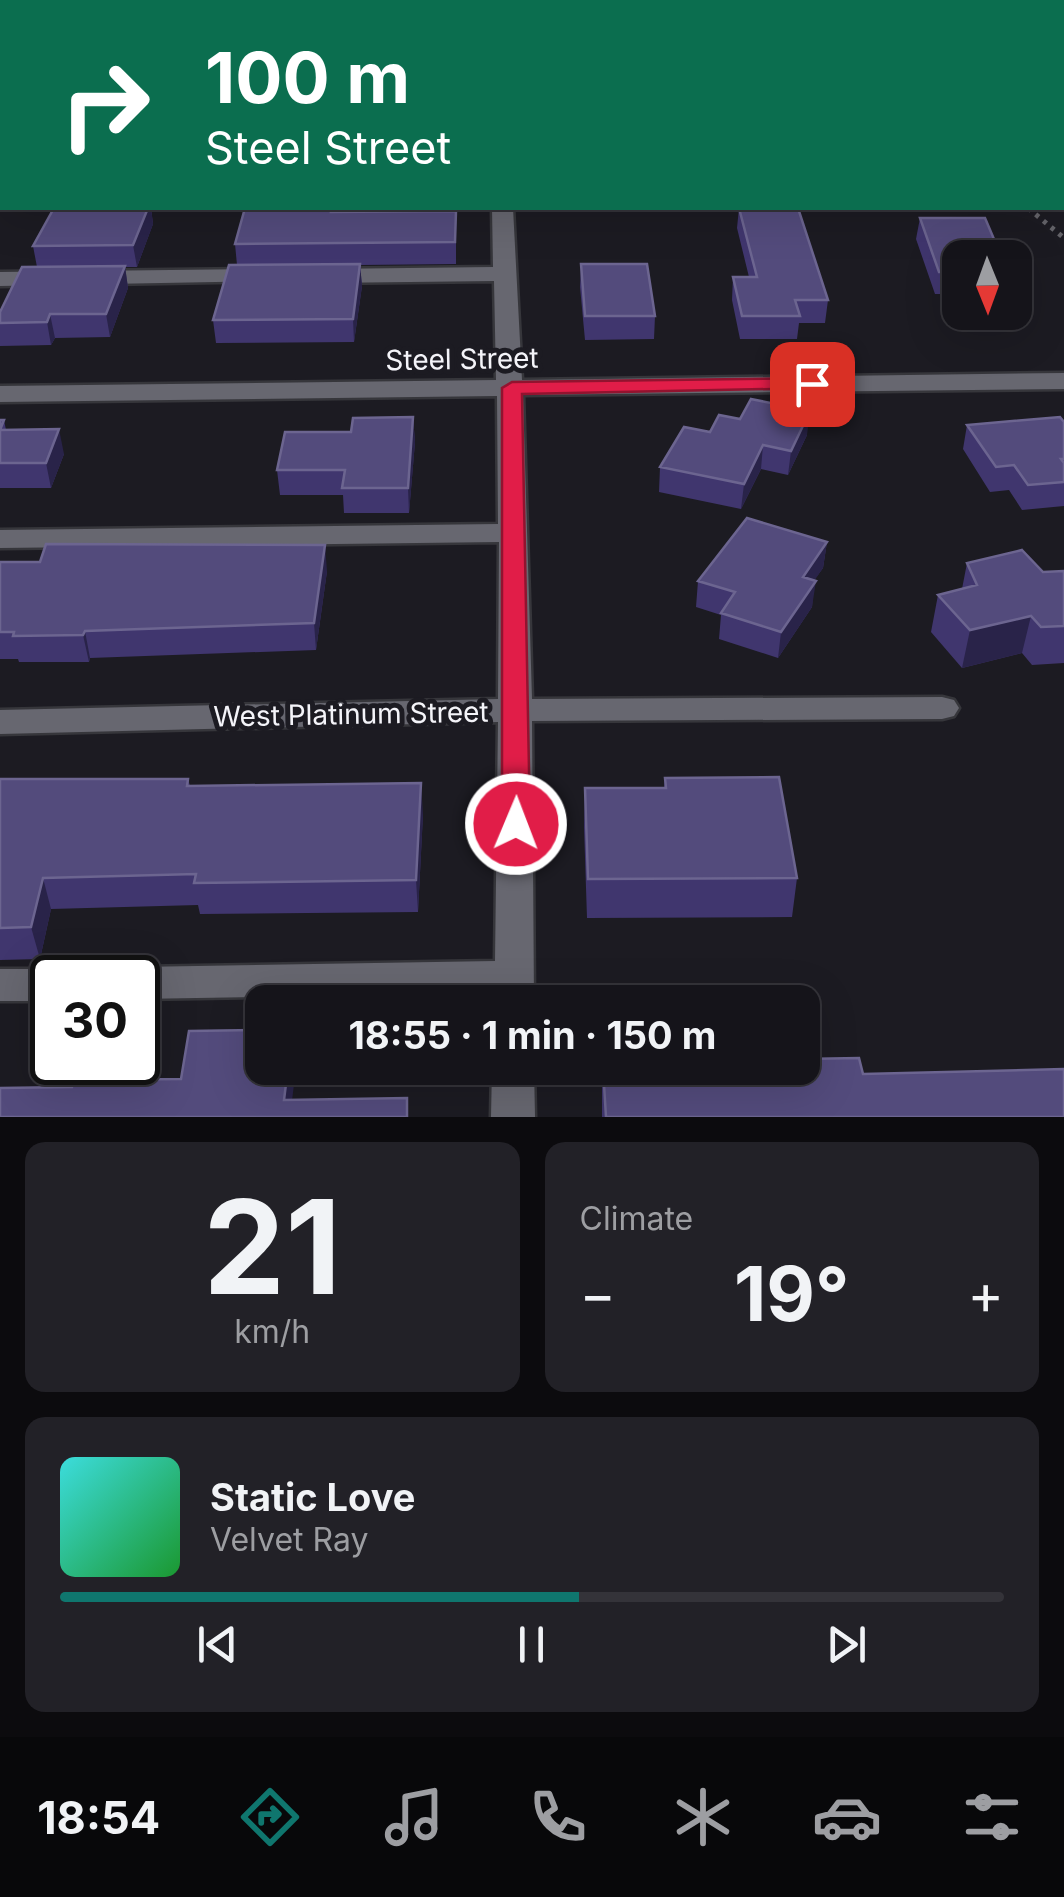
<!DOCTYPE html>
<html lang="en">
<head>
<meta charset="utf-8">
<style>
	:root { --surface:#15141a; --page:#222127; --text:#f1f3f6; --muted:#9d9ea2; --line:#343339; --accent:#0f766e }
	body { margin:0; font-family:Inter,sans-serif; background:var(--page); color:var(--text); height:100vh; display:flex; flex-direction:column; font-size:38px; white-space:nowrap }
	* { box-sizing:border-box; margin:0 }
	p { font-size:32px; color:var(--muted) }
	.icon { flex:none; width:55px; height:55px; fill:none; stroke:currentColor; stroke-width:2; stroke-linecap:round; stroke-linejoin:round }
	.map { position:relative; height:1117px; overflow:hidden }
	.side { display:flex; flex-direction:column; gap:25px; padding:25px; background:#0c0b0e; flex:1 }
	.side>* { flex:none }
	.top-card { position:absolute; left:0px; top:0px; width:1065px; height:210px; box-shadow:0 10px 40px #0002,0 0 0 2px var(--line); background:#0b6e4f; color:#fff; overflow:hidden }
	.needle { width:65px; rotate:179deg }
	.fabs { position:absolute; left:942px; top:240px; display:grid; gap:20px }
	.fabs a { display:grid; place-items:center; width:90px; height:90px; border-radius:20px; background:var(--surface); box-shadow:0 10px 40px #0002,0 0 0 2px var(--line); font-size:50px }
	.speed { position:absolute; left:30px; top:955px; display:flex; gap:20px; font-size:50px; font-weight:700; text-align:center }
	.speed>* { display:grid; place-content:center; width:130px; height:130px; border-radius:50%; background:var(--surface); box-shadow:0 10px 40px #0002,0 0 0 2px var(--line); line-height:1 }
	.speed .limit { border:5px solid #111; border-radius:15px; background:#fff; color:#111 }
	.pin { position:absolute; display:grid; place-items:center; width:85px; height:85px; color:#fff; margin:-42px; border-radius:20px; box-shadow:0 5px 15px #0006 }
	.me { position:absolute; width:110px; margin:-55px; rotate:1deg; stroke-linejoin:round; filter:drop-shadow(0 0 8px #0008) }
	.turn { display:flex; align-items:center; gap:35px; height:210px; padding:0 40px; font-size:45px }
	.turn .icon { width:130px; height:130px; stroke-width:2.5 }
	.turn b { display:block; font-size:70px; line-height:85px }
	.big { font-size:75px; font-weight:700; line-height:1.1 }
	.side .tile { flex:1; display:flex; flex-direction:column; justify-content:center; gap:15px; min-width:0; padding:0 35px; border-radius:20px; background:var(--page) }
	.side .dial { align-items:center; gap:0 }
	.dial b { font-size:130px; line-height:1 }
	.song { display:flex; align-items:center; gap:30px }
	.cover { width:120px; height:120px; border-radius:15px; background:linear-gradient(135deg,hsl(180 70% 55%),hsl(130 70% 35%)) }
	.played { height:10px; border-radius:5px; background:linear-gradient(90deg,var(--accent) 55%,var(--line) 55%) }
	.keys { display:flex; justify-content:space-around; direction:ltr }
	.heat { display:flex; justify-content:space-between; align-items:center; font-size:55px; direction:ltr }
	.side .tiles { flex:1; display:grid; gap:25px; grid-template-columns:1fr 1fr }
	.tile:last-child { grid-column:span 2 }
	.trip { position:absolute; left:245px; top:985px; width:575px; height:100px; border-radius:20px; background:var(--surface); box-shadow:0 10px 40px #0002,0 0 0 2px var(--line); font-weight:700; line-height:100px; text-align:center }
	.dock { display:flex; height:160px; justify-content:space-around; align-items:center; background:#08080a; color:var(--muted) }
	.dock .icon { width:70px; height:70px }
	.dock .current { color:var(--accent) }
	.dock b { font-size:45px; color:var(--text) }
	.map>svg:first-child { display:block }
</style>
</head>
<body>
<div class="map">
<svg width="1064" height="1117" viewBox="0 0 1064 1117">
	<rect width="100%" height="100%" fill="#1c1b22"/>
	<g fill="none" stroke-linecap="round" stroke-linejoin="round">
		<defs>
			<path id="minor" d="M 0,0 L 195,0 L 195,1 L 2,2 L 0,7 Z
				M 275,0 L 433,0 L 432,2 Z
				M 491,0 L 507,0 L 507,2 L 491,2 Z
				M 0,104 L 2,104 L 2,116 L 0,116 Z
				M 492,208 L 513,208 L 522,380 L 1064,373 L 1064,389 L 523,395 L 532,699 L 942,697 L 954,700 L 959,708 L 954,716 L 942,719 L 532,721 L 534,1002 L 494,1002 L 494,993 L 138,999 L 138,978 L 121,978 L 124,972 L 138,967 L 495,961 L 498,722 L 0,734 L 0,710 L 498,699 L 499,542 L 0,548 L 0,530 L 498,524 L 497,396 L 0,402 L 0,386 L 496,380 L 494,281 L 324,283 L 312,276 L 324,269 L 493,267 Z
				M 263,269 L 271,271 L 275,276 L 271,281 L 0,286 L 0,272 Z
				M 0,969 L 52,969 L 68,978 L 52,978 L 52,1001 L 0,1001 Z
				M 492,1068 L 534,1068 L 535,1117 L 491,1117 Z"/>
		</defs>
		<use href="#minor" stroke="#36363b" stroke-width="5"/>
		<path stroke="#65646a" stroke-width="5" stroke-dasharray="4 6" stroke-linecap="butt" d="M 1028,208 L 1064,238"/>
		<use href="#minor" fill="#676770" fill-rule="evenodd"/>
	</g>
	<path fill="#40366e" d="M 54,208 L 151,208 L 153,224 L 137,267 L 125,267 L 128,288 L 110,337 L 55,338 L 51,345 L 0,346 L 0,312 L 37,267 L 33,246 Z
		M 245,208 L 333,208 L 333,212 L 456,211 L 456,264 L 360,265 L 362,286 L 354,342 L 216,343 L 213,320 L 237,265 L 235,244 Z
		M 739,208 L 828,300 L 825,323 L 799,323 L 797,339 L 740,339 L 732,300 L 733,277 L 749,277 L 737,228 Z
		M 920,218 L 960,258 L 960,294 L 935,294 L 916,239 Z
		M 581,264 L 655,316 L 654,339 L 585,340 L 580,287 Z
		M 413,417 L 415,442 L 409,513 L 344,513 L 343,495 L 280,495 L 277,470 L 351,432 Z
		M 0,420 L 4,420 L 6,430 L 64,454 L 51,488 L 0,488 Z
		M 1064,422 L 1064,506 L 1022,510 L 1009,490 L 990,492 L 963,449 L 967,425 Z
		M 710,432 L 807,435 L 788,475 L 761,469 L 741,509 L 659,492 L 660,467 Z
		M 827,542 L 823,568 L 814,580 L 812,607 L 778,658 L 719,639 L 721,615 L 696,607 L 698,581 Z
		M 0,562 L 327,571 L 316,650 L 90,658 L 89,662 L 19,662 L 18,659 L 0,659 Z
		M 967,563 L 1043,572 L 1064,571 L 1064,663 L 1032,665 L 1022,653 L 962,668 L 931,632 L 938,595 L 962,589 Z
		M 665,778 L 797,878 L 792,917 L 587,918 L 584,827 L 585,788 L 664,788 Z
		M 0,779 L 188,779 L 190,786 L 423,814 L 418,912 L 200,914 L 198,905 L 51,909 L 40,959 L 0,960 Z
		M 602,1068 L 863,1074 L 1064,1117 L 602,1117 Z"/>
	<path fill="#292349" d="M 148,208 L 151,208 L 153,224 L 137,267 L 133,245 Z
		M 360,264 L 362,286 L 354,342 L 353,319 Z
		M 125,266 L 128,288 L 110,337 L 106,314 Z
		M 50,314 L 55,338 L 51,345 L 47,322 Z
		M 810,411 L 807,435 L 788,475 L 791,451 Z
		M 413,417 L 415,442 L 409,513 L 408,488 Z
		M 59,429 L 64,454 L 51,488 L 46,463 Z
		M 763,445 L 761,469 L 741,509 L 744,484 Z
		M 827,542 L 823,568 L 799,603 L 803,577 Z
		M 325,545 L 327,571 L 316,650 L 314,623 Z
		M 816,581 L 812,607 L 778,658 L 781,632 Z
		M 1031,616 L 1022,653 L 962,668 L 970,630 Z
		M 85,631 L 90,658 L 89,662 L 83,635 Z
		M 421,783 L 423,814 L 418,912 L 416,880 Z
		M 43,878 L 51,909 L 40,959 L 31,927 Z
		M 288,1068 L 296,1068 L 290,1117 L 284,1100 Z"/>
	<path fill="#534b7c" stroke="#6c6590" stroke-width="2.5" d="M 149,0 L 319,0 L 318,2 L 147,2 Z
		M 386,0 L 448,0 L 448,2 L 386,2 Z
		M 54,208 L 148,208 L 133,245 L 33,246 Z
		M 245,208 L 332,208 L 331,212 L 456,211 L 455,242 L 235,244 Z
		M 739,208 L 798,208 L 828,300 L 795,300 L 800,316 L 742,316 L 733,277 L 757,277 Z
		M 920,218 L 985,218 L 1002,258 L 960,258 L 960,272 L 939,272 Z
		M 360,264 L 353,319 L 213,320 L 229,265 Z
		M 581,264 L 647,264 L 655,316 L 585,316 Z
		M 125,266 L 106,314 L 50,314 L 47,322 L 0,323 L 0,312 L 22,267 Z
		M 751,399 L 810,411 L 791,451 L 763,445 L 744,484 L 660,467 L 684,427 L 710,432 L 719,415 L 740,419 Z
		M 413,417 L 408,488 L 342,488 L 345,470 L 277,470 L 285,432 L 351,432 L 353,418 Z
		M 1060,417 L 1064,422 L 1064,459 L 1061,459 L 1064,463 L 1064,482 L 1028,485 L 1014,465 L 996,467 L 967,425 Z
		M 0,420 L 4,420 L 0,430 L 59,429 L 46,463 L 0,463 Z
		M 747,518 L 827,542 L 803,577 L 816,581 L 781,632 L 721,613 L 735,592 L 698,581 Z
		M 46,544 L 325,545 L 314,623 L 85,631 L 83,635 L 13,636 L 14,632 L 0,632 L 0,562 L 40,562 Z
		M 1022,550 L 1043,572 L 1064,571 L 1064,626 L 1041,627 L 1031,616 L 970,630 L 938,595 L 977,585 L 967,563 Z
		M 779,777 L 797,878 L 588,879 L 585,788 L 666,788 L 665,778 Z
		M 0,779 L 188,779 L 187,786 L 421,783 L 416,880 L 194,883 L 196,874 L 43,878 L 31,927 L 0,928 Z
		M 262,1030 L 262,1068 L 288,1068 L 284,1100 L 407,1098 L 407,1117 L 0,1117 L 0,1088 L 72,1087 L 74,1080 L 181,1079 L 189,1031 Z
		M 859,1058 L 863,1074 L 1064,1069 L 1064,1117 L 606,1117 L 603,1068 L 802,1068 L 802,1059 Z"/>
	<path fill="#e11d48" stroke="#92132f" stroke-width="2.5" d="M 812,378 L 822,384 L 819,388 L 522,394 L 530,824 L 526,832 L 506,832 L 502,824 L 502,388 L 512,382 Z"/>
	<g text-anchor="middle" stroke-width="10" stroke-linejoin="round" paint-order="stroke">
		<g font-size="28" fill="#f4f4f9" stroke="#1c1b22">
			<text transform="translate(462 359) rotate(-1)" y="10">Steel Street</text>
			<text transform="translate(351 714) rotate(-1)" y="10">West Platinum Street</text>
		</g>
	</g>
</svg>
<div class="fabs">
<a><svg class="needle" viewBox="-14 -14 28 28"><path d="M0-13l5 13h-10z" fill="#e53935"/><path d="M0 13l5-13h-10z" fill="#9d9ea2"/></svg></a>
</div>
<div class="speed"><div class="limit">30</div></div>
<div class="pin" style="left:812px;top:384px;background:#d93025"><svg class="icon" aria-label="arrive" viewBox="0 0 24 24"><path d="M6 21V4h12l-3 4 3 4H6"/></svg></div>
<svg class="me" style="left:516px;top:824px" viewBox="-20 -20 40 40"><circle r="17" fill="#e11d48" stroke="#fff" stroke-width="3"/><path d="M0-11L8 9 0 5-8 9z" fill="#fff"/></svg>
<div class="trip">18:55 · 1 min · 150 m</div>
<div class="top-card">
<div class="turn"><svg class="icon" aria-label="right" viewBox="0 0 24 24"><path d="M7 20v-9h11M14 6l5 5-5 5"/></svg><div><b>100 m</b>Steel Street</div></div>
</div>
</div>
<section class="side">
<div class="tiles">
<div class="tile dial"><b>21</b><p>km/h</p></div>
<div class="tile"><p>Climate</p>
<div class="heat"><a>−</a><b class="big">19°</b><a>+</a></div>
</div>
<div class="tile">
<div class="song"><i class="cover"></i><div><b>Static Love</b><p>Velvet Ray</p></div></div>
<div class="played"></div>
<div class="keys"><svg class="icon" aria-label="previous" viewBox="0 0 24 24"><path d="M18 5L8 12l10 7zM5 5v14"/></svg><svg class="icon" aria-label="pause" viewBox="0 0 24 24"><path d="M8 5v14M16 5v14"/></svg><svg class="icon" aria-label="next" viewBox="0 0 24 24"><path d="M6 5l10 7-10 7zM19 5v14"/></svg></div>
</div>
</div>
</section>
<nav class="dock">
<b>18:54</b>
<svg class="icon current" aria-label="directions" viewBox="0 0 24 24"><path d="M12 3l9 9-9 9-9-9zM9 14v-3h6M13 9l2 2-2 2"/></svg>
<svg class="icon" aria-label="music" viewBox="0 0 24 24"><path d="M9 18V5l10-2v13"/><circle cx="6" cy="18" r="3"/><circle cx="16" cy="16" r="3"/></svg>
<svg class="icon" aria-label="phone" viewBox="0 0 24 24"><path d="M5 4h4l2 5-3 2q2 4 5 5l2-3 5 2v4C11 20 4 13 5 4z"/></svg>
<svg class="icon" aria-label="climate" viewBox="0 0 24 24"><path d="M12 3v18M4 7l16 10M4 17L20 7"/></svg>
<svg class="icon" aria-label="car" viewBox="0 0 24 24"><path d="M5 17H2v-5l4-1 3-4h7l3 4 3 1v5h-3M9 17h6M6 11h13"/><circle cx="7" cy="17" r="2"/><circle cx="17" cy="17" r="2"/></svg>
<svg class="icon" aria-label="filters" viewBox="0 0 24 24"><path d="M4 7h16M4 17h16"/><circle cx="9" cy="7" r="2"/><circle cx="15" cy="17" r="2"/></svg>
</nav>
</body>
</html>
